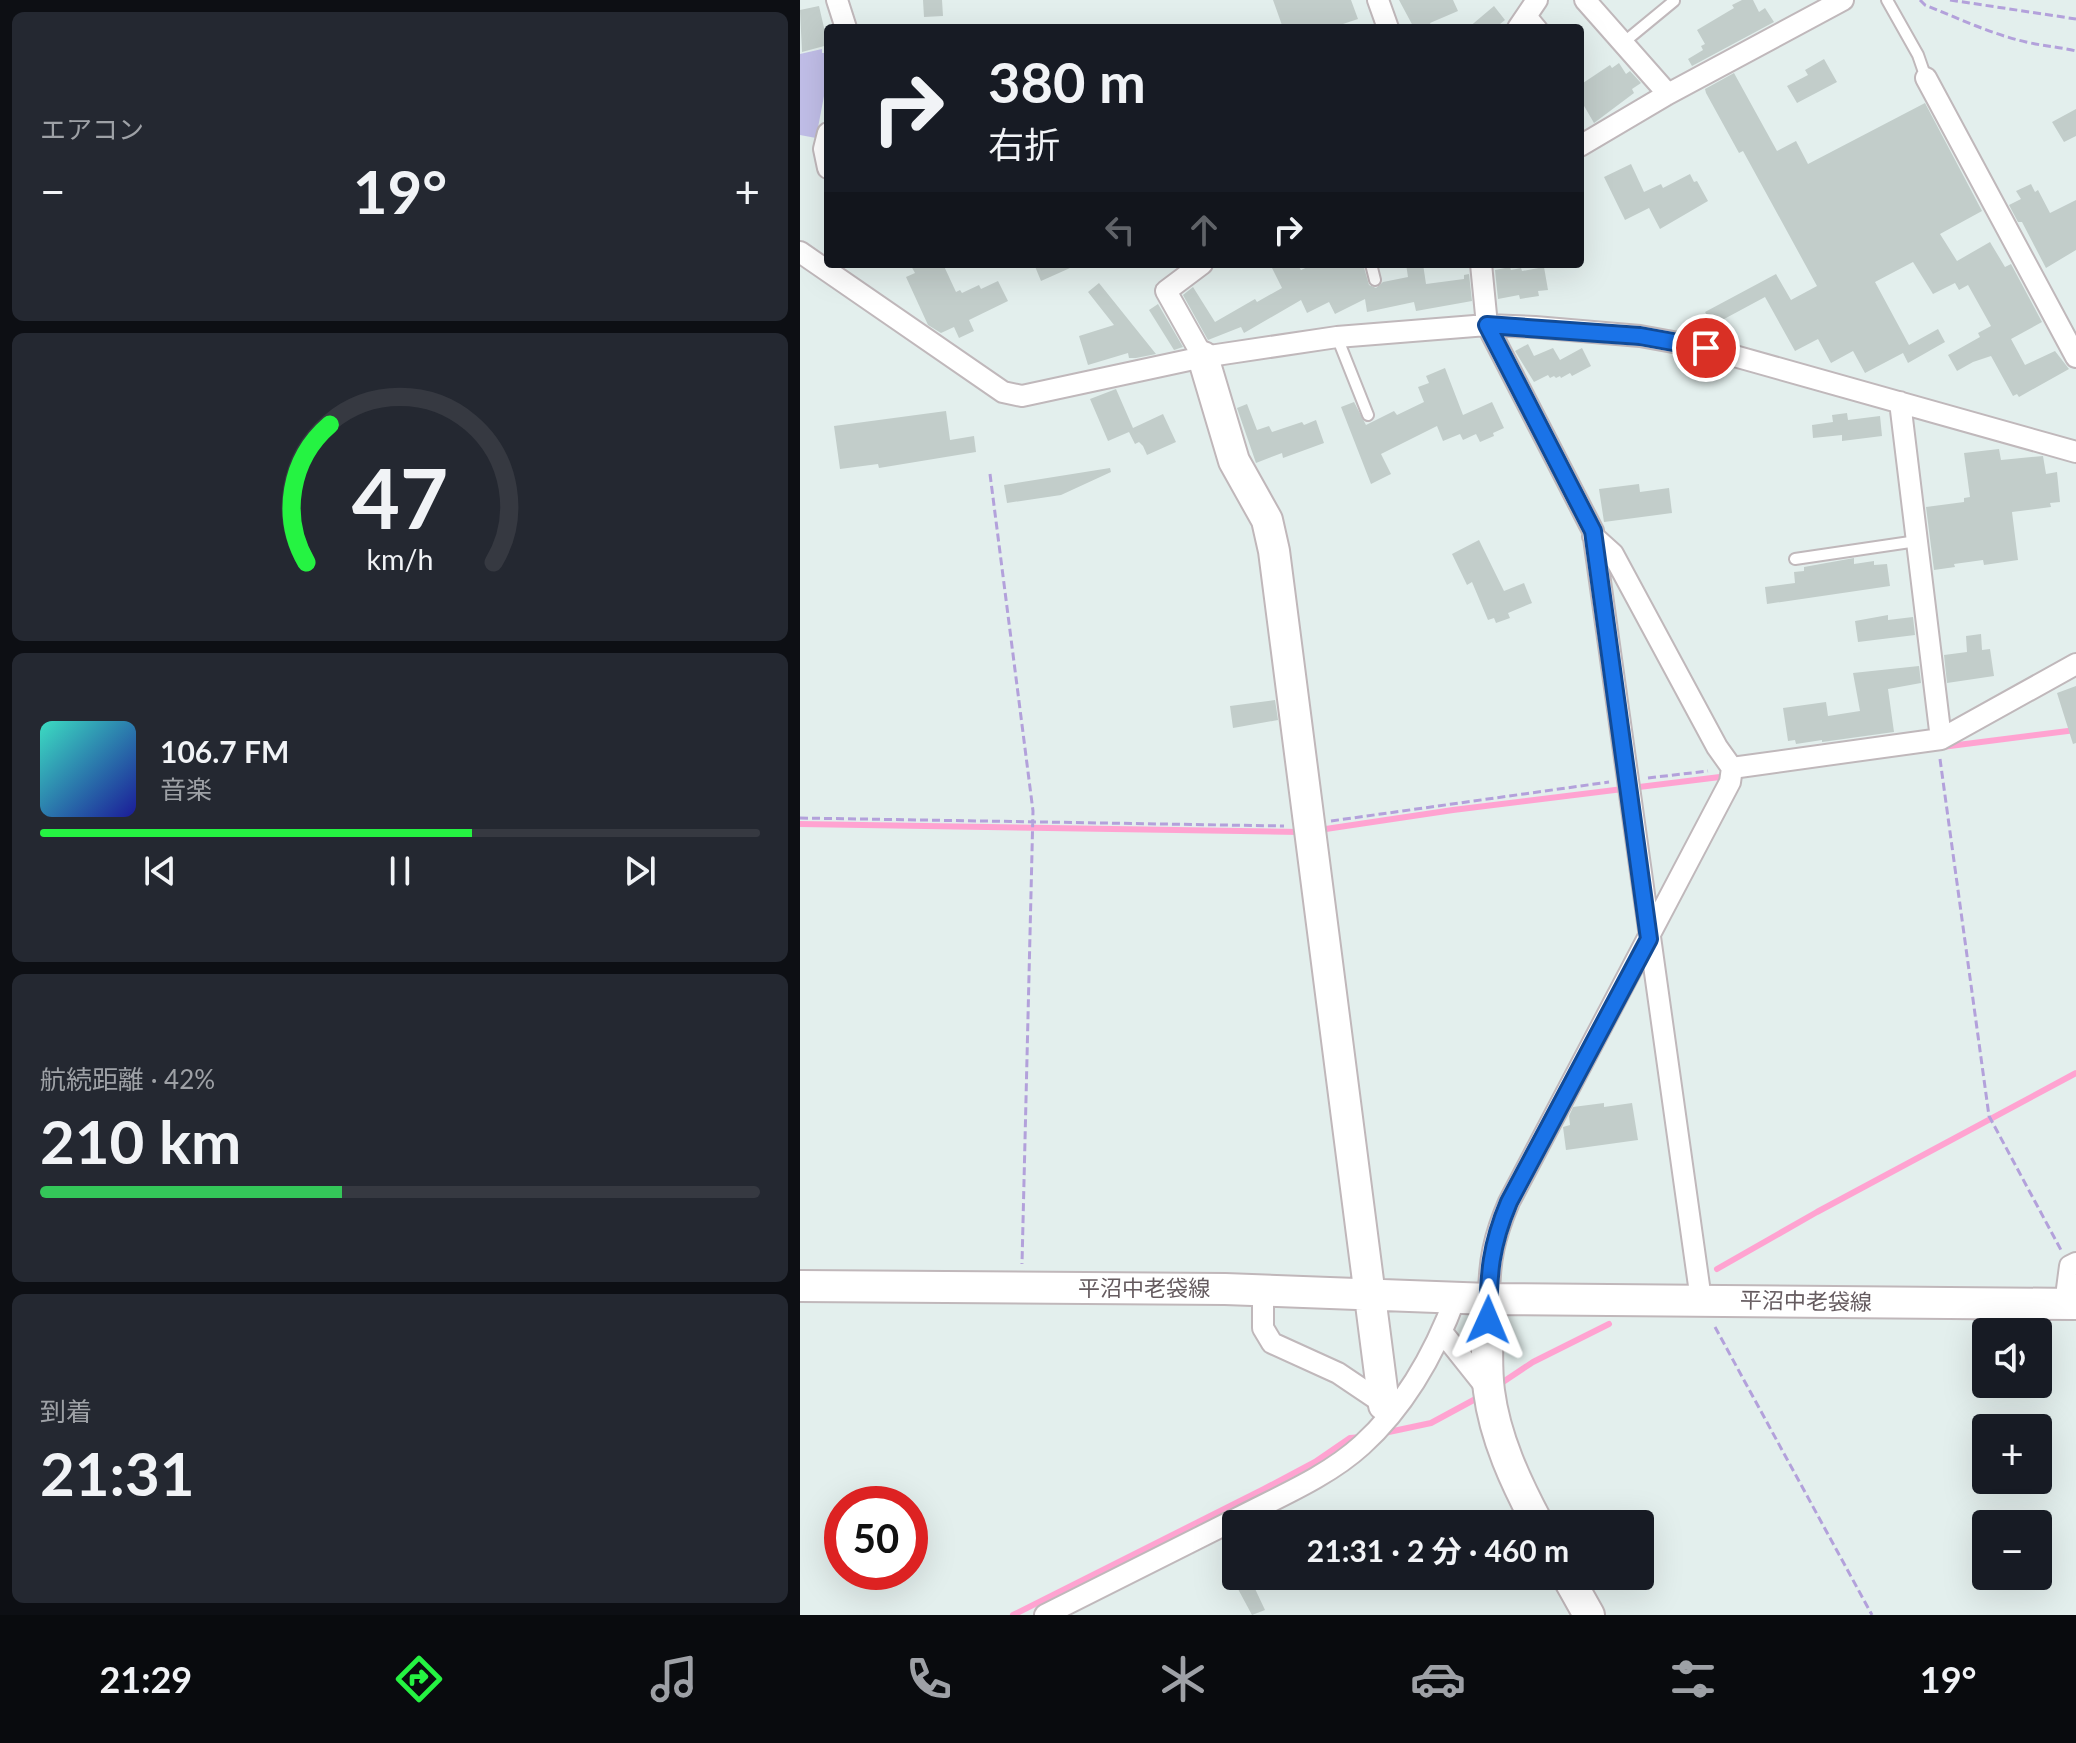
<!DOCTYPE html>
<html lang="ja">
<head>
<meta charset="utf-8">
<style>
	:root { --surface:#171b24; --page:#242831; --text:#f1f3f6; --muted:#9ea1a6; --line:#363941; --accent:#25f342 }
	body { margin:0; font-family:Lato,"Noto Sans JP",sans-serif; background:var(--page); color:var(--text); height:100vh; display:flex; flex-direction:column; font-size:30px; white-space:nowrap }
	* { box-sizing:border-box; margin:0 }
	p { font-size:26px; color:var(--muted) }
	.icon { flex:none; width:44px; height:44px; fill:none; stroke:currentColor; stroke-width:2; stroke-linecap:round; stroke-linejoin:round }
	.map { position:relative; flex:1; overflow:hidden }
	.drawer { display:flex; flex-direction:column; gap:12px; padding:12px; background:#0d0f14; width:800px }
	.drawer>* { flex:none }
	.banner { position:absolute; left:24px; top:24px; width:760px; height:244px; border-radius:8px; box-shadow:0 8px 32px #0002; background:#171b24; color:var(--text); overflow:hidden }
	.controls { position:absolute; left:1172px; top:1318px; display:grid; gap:16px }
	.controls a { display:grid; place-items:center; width:80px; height:80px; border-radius:8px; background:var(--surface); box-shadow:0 8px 32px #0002; font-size:40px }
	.speed { position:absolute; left:24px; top:1486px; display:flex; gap:16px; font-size:40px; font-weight:700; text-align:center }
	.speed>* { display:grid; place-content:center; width:104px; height:104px; border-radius:50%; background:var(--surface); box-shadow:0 8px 32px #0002; line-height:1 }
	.speed .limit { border:12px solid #d22; background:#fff; color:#111 }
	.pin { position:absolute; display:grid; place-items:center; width:68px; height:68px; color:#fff; margin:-34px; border:4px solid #fff; border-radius:50%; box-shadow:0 2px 8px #0007 }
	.me { position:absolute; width:88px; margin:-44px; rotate:1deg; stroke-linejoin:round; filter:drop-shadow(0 0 6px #0008) }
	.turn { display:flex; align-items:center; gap:28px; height:168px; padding:0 32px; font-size:36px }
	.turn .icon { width:104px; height:104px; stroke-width:2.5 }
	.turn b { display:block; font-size:56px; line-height:68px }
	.lanes { display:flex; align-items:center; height:76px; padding:0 32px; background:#0003; justify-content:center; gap:40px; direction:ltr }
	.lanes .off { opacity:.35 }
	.big { font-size:60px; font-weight:700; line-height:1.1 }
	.drawer .widget { flex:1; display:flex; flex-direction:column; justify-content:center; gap:12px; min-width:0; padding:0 28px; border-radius:12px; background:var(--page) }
	.drawer .dial { align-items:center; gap:0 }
	.dial svg { height:208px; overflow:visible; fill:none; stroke:var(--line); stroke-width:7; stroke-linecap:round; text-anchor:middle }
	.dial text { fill:var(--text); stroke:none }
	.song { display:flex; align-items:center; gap:24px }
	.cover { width:96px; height:96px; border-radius:12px; background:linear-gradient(135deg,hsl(170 70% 55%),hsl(240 70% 35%)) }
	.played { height:8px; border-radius:4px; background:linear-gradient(90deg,var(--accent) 60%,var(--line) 60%) }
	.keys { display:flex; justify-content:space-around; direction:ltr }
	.heat { display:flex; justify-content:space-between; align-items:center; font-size:44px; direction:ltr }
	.charge { height:12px; border-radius:6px; background:linear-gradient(90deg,#34c759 42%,var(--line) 0) }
	.trip { position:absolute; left:422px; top:1510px; width:432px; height:80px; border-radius:8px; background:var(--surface); box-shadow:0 8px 32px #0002; font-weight:700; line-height:80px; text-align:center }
	.dock { display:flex; height:128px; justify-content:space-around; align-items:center; background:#090b0e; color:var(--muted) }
	.dock .icon { width:56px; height:56px }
	.dock .on { color:var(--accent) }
	.dock b { font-size:36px; color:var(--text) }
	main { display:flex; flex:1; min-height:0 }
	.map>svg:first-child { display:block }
</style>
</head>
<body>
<main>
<section class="drawer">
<div class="widget"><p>エアコン</p>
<div class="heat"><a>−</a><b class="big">19°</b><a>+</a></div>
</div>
<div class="widget dial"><svg viewBox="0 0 100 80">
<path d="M14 69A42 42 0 1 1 86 69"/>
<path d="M14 69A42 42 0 0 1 23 16" stroke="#25f342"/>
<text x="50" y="56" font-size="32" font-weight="700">47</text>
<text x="50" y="72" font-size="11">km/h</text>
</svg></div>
<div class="widget">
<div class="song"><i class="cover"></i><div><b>106.7 FM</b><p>音楽</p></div></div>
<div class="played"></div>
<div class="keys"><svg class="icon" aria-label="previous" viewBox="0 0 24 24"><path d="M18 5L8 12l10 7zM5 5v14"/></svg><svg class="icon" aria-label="pause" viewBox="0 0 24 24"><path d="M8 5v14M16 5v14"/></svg><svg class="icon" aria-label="next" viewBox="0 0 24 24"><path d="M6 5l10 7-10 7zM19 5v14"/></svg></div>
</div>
<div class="widget"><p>航続距離 · 42%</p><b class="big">210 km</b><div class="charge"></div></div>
<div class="widget"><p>到着</p><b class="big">21:31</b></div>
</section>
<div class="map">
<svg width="1276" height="1615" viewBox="0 0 1276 1615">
	<rect width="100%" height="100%" fill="#e3efed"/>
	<path fill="#c1bee8" d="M 22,49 L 22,53 L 28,53 L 28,75 L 16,138 L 0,135 L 0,54 Z"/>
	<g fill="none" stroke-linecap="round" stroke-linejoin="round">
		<path stroke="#ffa3d1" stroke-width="6" d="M 1142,747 L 1276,730
			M 0,824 L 500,832
			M 519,830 L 653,810 L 928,776
			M 917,1269 L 1017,1212 L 1276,1073
			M 697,1386 L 733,1362 L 809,1324
			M 584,1433 L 631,1423 L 681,1396
			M 213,1615 L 464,1489 L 515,1462 L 550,1438 L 561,1437"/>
	</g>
	<path fill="#c2cdca" d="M 123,0 L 142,0 L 143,16 L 124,17 Z
		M 473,0 L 551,0 L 558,19 L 531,28 L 483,28 Z
		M 599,0 L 653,0 L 658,11 L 630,23 L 632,28 L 614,28 Z
		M 942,0 L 953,0 L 959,12 L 965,8 L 974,22 L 892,66 L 888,59 L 903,50 L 901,46 L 905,44 L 897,30 L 934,8 L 932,5 Z
		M 19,6 L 28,45 L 2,52 L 0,10 Z
		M 694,6 L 705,20 L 695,28 L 668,28 Z
		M 1024,59 L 1037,82 L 997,103 L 987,86 L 1008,75 L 1005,70 Z
		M 819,63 L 826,74 L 830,71 L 841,83 L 832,89 L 834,93 L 794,123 L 780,99 L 780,85 L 810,65 L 812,68 Z
		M 934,73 L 977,151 L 996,141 L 1008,164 L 1125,103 L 1182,211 L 1140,234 L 1157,261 L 1190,242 L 1205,267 L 1211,264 L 1242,322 L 1211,339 L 1225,365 L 1255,351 L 1269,369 L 1219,397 L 1217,394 L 1213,396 L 1191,356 L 1173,362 L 1157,371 L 1148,355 L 1180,337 L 1178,333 L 1191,326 L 1168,285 L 1159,290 L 1155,283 L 1133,294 L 1113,262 L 1075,282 L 1109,345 L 1138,329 L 1145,342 L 1108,363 L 1103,353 L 1065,373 L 1053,351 L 1031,363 L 1018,339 L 995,351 L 965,297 L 913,325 L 905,312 L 976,274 L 991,300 L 1017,286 L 943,151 L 939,153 L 906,93 L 905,89 Z
		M 1276,109 L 1276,136 L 1264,142 L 1252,122 Z
		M 831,164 L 844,192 L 861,184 L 863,188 L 890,174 L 894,182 L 897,181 L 908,201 L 860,229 L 849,208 L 825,220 L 804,177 Z
		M 1231,184 L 1235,192 L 1238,190 L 1250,213 L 1276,200 L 1276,250 L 1246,268 L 1222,222 L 1218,222 L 1209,205 L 1221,199 L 1216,191 Z
		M 110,264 L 143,264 L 156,292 L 160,290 L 162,293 L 179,285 L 181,289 L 198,281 L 208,301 L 169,320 L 174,331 L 159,338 L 154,327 L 141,333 L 128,325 L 106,277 L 115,273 Z
		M 234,264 L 279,264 L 241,281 Z
		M 470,264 L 497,264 L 501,270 L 514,264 L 563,264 L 569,285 L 576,288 L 583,282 L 608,277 L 606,264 L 623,264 L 626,284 L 664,279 L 664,275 L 669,274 L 672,301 L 616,311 L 614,302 L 567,312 L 565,299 L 535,314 L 529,302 L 507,313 L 501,300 L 444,333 L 441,327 L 408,340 L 383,295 L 393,287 L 415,322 L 455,299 L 457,302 L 482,288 Z
		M 710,267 L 711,270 L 721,268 L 722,271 L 744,267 L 748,290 L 738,291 L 739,296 L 720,299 L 719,295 L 698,299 L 695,270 Z
		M 299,283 L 356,354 L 336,358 L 329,358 L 328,353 L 288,365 L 279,336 L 314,325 L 288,292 Z
		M 358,304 L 383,347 L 374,350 L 349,310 Z
		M 728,344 L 734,356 L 753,348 L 760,360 L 782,348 L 791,366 L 772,376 L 770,373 L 761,378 L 760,376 L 756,378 L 754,376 L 750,378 L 748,375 L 734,382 L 715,351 Z
		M 645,368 L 663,415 L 692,402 L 704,428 L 693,433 L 694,436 L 680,442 L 676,434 L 663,440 L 660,434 L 643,441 L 637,426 L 581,454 L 591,474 L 571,484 L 541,407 L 554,402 L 566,425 L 594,411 L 597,415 L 624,402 L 618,387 L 629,383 L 626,376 Z
		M 316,389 L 333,428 L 363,414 L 376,442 L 347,455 L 343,446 L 339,442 L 335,444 L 329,432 L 308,441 L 290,399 Z
		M 447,404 L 457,430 L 469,426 L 472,432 L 502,422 L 504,425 L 516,420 L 524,443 L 483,458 L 482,453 L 456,463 L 437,408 Z
		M 146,411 L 150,440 L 174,436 L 176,452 L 79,468 L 78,464 L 40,469 L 34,426 Z
		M 1047,413 L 1048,420 L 1080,416 L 1082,436 L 1042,441 L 1042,435 L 1013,438 L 1012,425 L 1033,422 L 1032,415 Z
		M 1199,449 L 1201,460 L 1243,456 L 1246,474 L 1257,472 L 1260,502 L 1250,503 L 1251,507 L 1212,512 L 1218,560 L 1184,565 L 1183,560 L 1154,564 L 1155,567 L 1134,570 L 1126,507 L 1164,502 L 1164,498 L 1170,497 L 1164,453 Z
		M 310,468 L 311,472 L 261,495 L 207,503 L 204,485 Z
		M 839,484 L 840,492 L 869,488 L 872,513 L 804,522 L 799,489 Z
		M 679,540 L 704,591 L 724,583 L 732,603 L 708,613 L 710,618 L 696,623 L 694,618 L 688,620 L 672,582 L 667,585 L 652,554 Z
		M 1054,558 L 1054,564 L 1074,561 L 1074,565 L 1087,564 L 1090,586 L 967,604 L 965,587 L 995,583 L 994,572 L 1004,571 L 1004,567 Z
		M 1088,615 L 1088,620 L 1113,617 L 1115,635 L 1058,642 L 1055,621 Z
		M 1181,634 L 1182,650 L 1190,649 L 1194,676 L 1147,683 L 1144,655 L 1167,652 L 1166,636 Z
		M 1119,666 L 1121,683 L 1088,689 L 1094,732 L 1022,742 L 1022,740 L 996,744 L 995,740 L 988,741 L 983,708 L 1026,702 L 1028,716 L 1060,711 L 1053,673 Z
		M 1276,686 L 1276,743 L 1273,744 L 1257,693 Z
		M 475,700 L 478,720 L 433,728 L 430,706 Z
		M 804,1103 L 804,1107 L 832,1103 L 838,1140 L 766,1150 L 763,1127 L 770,1125 L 769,1116 L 773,1107 Z
		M 431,1576 L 449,1576 L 465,1610 L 452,1615 Z"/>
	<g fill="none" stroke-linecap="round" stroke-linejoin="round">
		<defs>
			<path id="lane" d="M 1087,0 L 1118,55 L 1126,78
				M 728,11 L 742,28
				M 823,43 L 874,1
				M 571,264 L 575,280
				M 537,337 L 568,415
				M 995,559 L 1117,541"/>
			<path id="street" d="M 37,0 L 46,28
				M 578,0 L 588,28
				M 785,0 L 868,94
				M 718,28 L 737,0
				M 1126,78 L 1276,357
				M 28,133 L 24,149 L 28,168
				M 780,146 L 868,94 L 1043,0
				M 0,252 L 203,392 L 222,396 L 403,357 L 537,337 L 687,325 L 735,327 L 840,336 L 906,348 L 1276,452
				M 402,264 L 366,291 L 403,357
				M 681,264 L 687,325 L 793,531 L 901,1300
				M 1100,402 L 1141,739 L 1276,664
				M 932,768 L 1141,739
				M 463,1290 L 463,1328 L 472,1343 L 538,1373 L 590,1408
				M 689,1299 C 689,1261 694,1237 709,1202 L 930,782 L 932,768 L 917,747 L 813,554 L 793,536
				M 1265,1304 L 1270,1266 L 1276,1263
				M 642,1332 L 689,1391
				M 245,1615 C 308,1583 372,1551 436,1519 C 478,1497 527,1477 562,1445 C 605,1406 636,1350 656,1296"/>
			<path id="secondary" d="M 403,357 L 434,461 L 467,520 L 474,551 L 584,1405
				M 0,1286 L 425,1289 L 689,1299 L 1276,1304
				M 689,1299 C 688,1329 685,1361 689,1391 C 695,1438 716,1483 738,1524
				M 767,1576 L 789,1615"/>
		</defs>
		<use href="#lane" stroke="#c0b8bb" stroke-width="14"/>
		<use href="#street" stroke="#c0b8bb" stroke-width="24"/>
		<use href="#secondary" stroke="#c0b7ba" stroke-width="34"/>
		<path stroke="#b3a1db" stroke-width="3" stroke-dasharray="8 4" stroke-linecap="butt" d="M 1120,0 L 1125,5 C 1158,18 1191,34 1226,42 C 1243,46 1259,47 1276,51
			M 1150,0 L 1276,19
			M 190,474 L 233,811 L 222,1264
			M 1140,759 L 1189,1116 L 1261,1250
			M 848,778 L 908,771
			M 0,818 L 484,826
			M 531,821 L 809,782
			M 915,1327 L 1072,1615"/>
		<use href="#lane" stroke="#fff" stroke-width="10"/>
		<use href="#street" stroke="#fff" stroke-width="20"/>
		<use href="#secondary" stroke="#fff" stroke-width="30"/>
	</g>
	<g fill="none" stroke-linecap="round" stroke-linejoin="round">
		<defs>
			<path id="route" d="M 688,1320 C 689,1273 690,1247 709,1202 L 849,939 L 793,531 L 687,325 L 840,336 L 906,348"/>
		</defs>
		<use href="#route" stroke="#114b97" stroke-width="20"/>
		<use href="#route" stroke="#1a73e8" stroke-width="14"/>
	</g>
	<g text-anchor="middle" stroke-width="6" stroke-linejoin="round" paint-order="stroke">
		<g font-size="22" fill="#655b5f" stroke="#fff">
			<text x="344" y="1296">平沼中老袋線</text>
			<text transform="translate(1006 1301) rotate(1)" y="8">平沼中老袋線</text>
		</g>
	</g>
</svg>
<div class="controls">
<a><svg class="icon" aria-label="sound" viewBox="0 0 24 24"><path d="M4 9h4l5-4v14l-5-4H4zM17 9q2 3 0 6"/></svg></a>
<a>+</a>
<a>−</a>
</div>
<div class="speed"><div class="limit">50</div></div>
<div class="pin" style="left:906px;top:348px;background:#d93025"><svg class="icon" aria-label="arrive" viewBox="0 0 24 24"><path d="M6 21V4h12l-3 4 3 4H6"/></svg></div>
<svg class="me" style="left:688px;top:1320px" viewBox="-20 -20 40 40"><path d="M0-17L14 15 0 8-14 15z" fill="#1a73e8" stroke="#fff" stroke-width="4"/></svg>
<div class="trip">21:31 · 2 分 · 460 m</div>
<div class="banner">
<div class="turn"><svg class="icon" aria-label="right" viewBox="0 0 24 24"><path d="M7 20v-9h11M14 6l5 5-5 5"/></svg><div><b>380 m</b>右折</div></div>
<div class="lanes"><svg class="icon off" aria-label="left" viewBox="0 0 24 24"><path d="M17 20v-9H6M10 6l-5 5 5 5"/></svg><svg class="icon off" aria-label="ahead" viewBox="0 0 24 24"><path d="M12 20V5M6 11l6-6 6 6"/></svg><svg class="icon" aria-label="right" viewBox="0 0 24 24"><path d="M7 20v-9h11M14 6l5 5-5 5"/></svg></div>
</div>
</div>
</main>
<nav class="dock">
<b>21:29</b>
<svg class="icon on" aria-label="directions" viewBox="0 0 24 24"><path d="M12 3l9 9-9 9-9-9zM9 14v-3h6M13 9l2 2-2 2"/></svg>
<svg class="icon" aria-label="music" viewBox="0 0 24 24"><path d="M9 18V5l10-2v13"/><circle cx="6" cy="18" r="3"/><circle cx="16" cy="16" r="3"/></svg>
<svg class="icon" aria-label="phone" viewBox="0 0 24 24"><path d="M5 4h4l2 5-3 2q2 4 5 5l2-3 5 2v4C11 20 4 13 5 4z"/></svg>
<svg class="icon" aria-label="climate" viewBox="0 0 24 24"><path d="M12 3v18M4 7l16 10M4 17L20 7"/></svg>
<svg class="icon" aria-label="car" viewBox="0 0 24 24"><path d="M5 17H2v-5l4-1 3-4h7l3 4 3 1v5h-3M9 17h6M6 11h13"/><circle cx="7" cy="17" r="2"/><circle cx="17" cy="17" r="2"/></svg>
<svg class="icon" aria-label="filters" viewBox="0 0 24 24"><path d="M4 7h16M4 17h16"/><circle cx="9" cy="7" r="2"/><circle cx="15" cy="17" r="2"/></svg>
<b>19°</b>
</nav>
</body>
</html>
